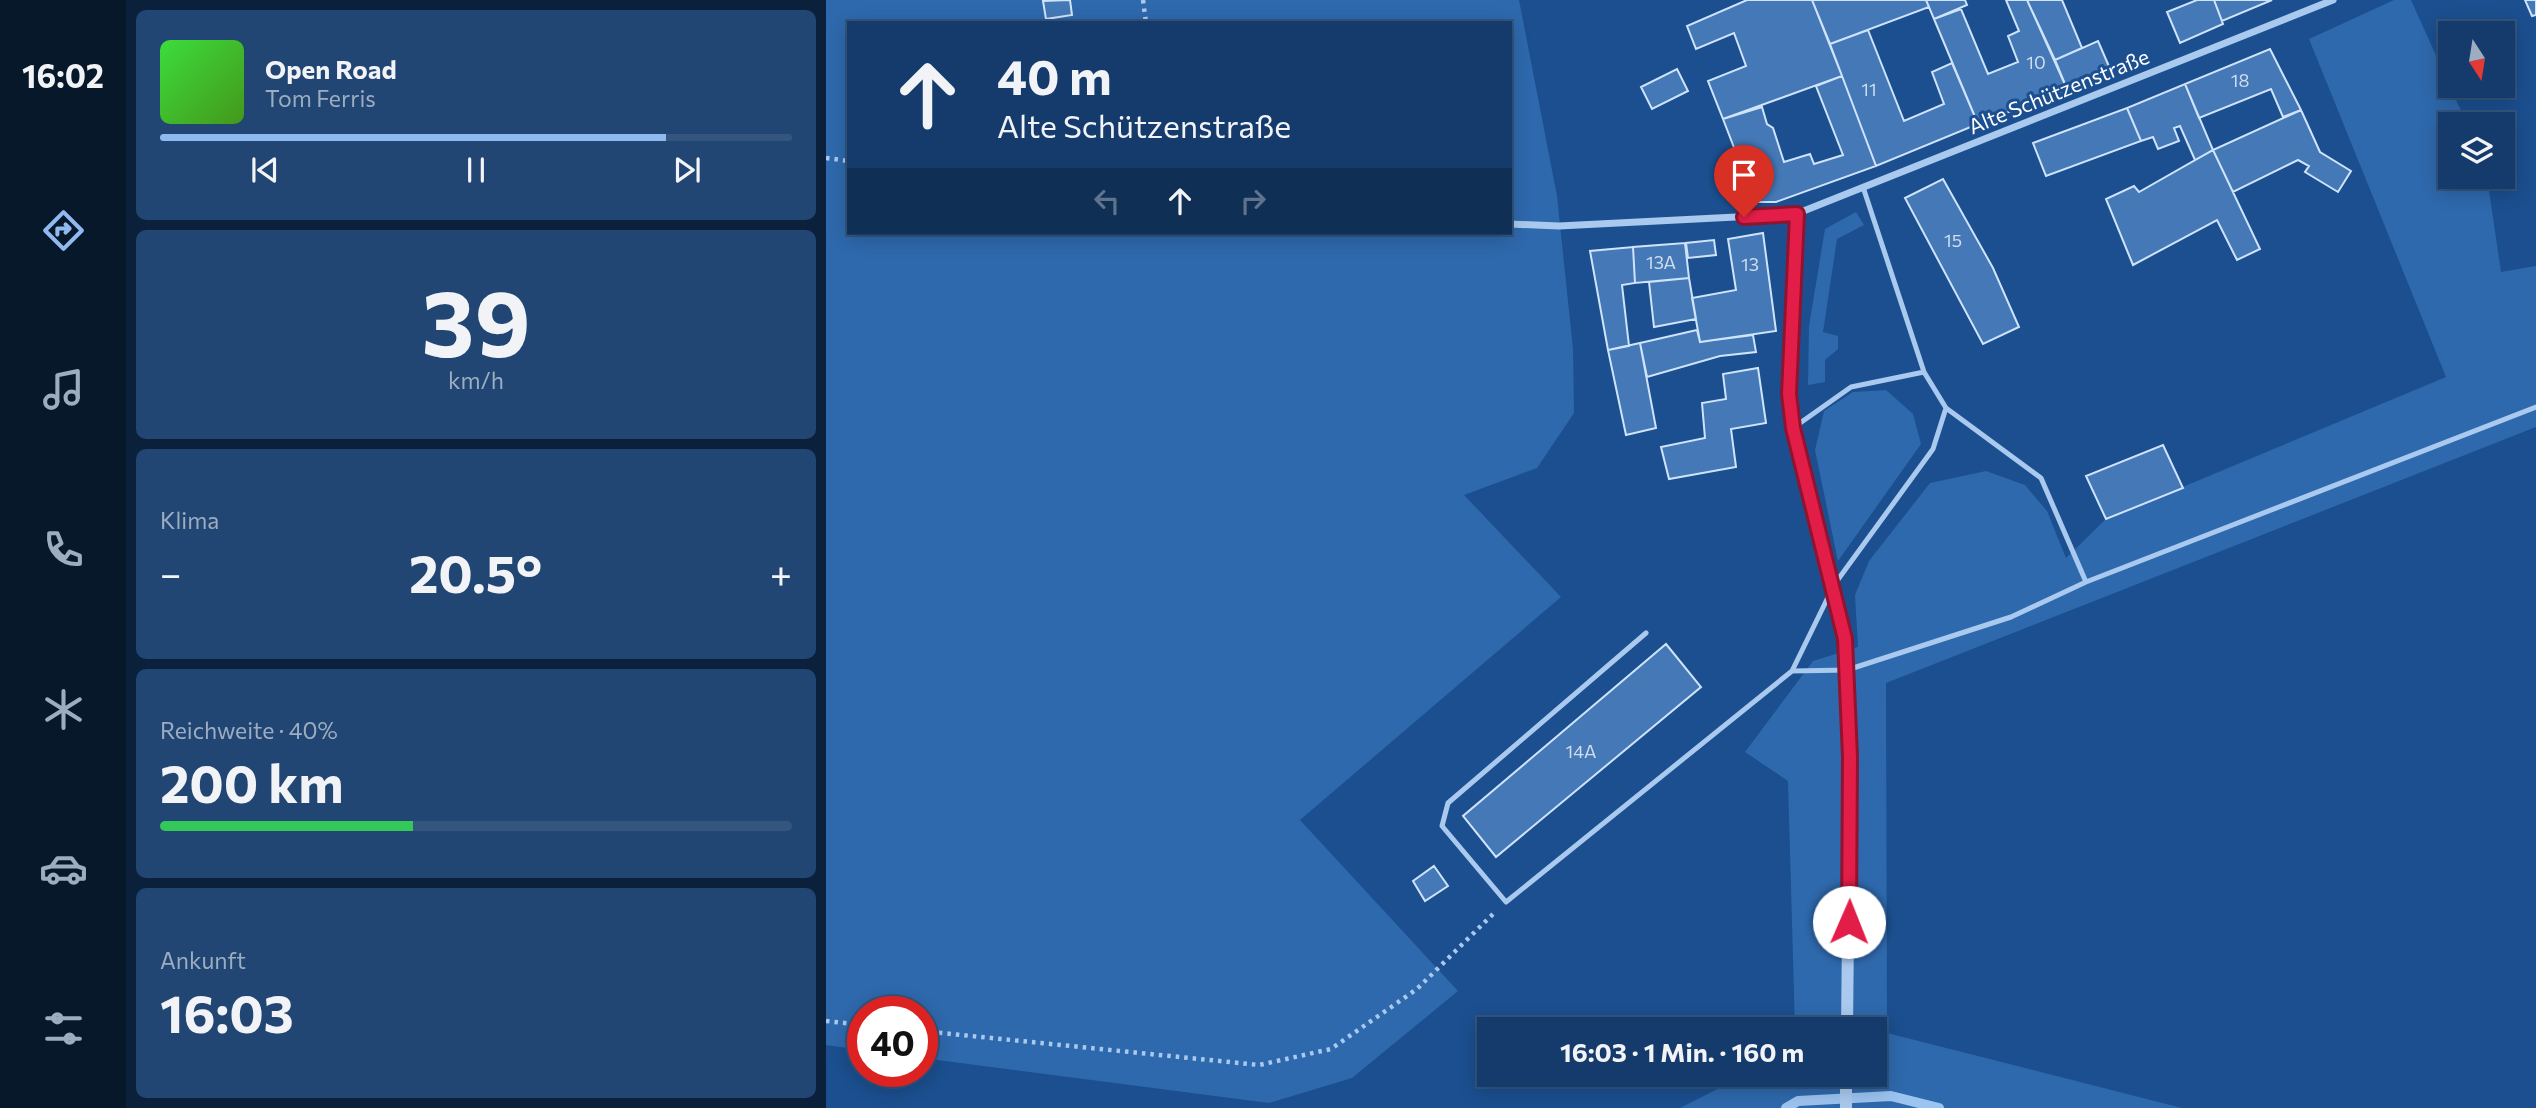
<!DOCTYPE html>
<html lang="de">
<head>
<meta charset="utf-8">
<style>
	:root { --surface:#143b6b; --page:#214673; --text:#f1f3f6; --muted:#9dadc1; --line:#33557e; --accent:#90b9f0 }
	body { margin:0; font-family:Commissioner,sans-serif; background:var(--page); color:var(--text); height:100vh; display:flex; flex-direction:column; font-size:26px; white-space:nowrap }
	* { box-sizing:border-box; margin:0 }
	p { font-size:23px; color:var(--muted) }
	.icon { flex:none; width:38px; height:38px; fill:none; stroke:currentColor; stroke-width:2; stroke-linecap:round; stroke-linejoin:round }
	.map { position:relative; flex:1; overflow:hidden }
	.panel { display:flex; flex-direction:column; gap:10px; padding:10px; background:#0b203b; width:700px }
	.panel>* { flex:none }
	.hud { position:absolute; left:21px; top:21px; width:665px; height:214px; border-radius:0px; box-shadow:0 4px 18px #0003,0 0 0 2px var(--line); background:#143b6b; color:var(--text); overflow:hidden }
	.needle { width:46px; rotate:168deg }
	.tools { position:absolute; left:1612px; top:21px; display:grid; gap:14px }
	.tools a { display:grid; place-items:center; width:77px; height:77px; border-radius:0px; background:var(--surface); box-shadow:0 4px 18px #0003,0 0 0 2px var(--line); font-size:35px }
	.speed { position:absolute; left:21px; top:996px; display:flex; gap:14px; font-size:35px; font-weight:700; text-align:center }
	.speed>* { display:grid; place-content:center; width:91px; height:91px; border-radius:50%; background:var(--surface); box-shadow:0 4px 18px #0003,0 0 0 2px var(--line); line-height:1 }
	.speed .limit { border:10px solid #d22; background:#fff; color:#111 }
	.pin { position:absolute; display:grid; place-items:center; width:60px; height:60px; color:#fff; margin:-72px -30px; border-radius:50% 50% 50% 0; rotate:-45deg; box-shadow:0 0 7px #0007 }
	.pin .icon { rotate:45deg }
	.me { position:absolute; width:77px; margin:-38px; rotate:1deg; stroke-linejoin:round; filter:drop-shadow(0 0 5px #0008) }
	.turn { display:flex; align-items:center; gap:24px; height:147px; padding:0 35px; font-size:32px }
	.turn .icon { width:91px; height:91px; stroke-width:2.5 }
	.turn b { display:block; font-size:49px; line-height:60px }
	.lanes { display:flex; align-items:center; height:66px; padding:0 35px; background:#0003; justify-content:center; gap:35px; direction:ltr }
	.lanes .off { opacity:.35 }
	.big { font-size:52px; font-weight:700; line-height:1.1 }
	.panel .tile { flex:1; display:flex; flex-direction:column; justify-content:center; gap:10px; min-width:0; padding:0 24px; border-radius:10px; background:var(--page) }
	.panel .dial { align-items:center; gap:0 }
	.dial b { font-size:91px; line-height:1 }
	.song { display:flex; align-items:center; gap:21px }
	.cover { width:84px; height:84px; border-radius:10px; background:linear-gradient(135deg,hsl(120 70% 55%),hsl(100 70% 35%)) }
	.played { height:7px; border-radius:4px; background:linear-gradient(90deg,var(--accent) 80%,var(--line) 80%) }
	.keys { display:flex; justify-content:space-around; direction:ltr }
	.heat { display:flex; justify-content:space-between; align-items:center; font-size:38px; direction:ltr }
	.charge { height:10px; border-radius:5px; background:linear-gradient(90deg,#34c759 40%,var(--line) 0) }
	.trip { position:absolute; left:651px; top:1017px; width:410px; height:70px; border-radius:0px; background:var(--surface); box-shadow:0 4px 18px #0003,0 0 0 2px var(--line); font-weight:700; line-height:70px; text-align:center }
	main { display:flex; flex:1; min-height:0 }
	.menu { display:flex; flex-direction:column; width:126px; justify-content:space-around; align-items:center; background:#08182b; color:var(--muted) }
	.menu .icon { width:49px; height:49px }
	.menu .selected { color:var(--accent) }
	.menu b { font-size:32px; color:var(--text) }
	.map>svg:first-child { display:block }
</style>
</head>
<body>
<main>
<nav class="menu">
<b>16:02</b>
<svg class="icon selected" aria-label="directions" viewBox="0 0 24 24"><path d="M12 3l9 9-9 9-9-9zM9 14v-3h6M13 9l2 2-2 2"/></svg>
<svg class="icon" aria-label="music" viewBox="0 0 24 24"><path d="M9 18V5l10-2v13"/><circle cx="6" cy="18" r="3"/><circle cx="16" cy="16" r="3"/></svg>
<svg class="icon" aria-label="phone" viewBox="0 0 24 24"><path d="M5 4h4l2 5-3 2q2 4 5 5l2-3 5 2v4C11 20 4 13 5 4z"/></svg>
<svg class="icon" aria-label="climate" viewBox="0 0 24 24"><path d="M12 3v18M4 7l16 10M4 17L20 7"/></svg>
<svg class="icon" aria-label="car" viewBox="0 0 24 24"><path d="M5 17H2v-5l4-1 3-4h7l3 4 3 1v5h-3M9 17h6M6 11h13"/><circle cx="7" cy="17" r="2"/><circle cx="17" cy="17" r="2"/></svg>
<svg class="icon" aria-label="filters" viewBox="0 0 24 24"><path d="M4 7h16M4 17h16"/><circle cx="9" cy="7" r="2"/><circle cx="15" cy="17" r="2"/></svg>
</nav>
<section class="panel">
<div class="tile">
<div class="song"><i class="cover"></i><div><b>Open Road</b><p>Tom Ferris</p></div></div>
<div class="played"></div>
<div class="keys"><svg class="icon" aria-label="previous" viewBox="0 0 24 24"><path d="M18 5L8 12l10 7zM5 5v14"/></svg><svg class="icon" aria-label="pause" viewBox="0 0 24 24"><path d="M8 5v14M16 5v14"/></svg><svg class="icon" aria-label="next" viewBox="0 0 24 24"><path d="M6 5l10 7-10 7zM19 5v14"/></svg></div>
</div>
<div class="tile dial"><b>39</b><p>km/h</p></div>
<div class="tile"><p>Klima</p>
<div class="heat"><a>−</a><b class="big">20.5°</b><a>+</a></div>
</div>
<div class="tile"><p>Reichweite · 40%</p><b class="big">200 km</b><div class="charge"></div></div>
<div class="tile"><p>Ankunft</p><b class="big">16:03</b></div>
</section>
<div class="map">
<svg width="1710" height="1108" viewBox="0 0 1710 1108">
	<rect width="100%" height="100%" fill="#1b4f8f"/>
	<path fill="#2e69ad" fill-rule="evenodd" d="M 0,0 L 693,0 L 731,196 L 747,349 L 748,413 L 711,468 L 638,495 L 735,597 L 474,820 L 632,991 L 526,1078 L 443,1103 L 96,1058 L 96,1012 L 37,1012 L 37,1050 L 0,1045 ZM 23,23 L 684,23 L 684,233 L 23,233 Z
		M 1568,0 L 1585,0 L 1641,124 L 1624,124 L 1624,177 L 1661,177 L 1675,272 L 1710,266 L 1710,427 L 1060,683 L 1061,1033 L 1356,1108 L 854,1108 L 919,1075 L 1048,1074 L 1048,1029 L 969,1029 L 962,781 L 919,752 L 987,661 L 1032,647 L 1029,595 L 1043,561 L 1104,483 L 1160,471 L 1199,485 L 1221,511 L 1240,558 L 1280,519 L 1620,377 L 1483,39 Z
		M 1030,212 L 1038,225 L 1011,239 L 997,332 L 1012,336 L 1012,349 L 999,360 L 999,382 L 982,385 L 983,326 L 999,229 Z
		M 1060,390 L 1087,414 L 1095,444 L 1012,561 L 989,450 L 998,411 L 1027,392 Z"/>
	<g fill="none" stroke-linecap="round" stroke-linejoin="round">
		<path stroke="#9cc4f0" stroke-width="10" d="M 960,1108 L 972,1101 L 1065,1096 L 1113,1108"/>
	</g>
	<path fill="#4478b7" stroke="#cfe3fa" stroke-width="2" d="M 244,0 L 246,15 L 220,19 L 217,1 Z
		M 921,0 L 986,0 L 1016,76 L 897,119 L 882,81 L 920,66 L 908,33 L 870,49 L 861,26 Z
		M 986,0 L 1100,0 L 1103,7 L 1004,44 Z
		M 1100,0 L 1139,0 L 1141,5 L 1108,19 Z
		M 1180,0 L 1201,0 L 1241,89 L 1152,124 L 1108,19 L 1135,9 L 1162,74 L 1192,62 L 1182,36 L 1193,31 Z
		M 1201,0 L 1236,0 L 1256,48 L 1229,60 Z
		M 1371,0 L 1388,0 L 1397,24 L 1354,43 L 1341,12 Z
		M 1388,0 L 1446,0 L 1396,21 Z
		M 1699,0 L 1710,0 L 1710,15 L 1706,16 Z
		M 1042,30 L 1078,121 L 1118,104 L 1106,72 L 1126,63 L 1152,124 L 1050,166 L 1004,44 Z
		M 1272,41 L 1285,71 L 1241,89 L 1229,60 Z
		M 1444,49 L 1475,110 L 1457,117 L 1445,89 L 1373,118 L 1359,84 Z
		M 851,69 L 862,91 L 826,109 L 815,87 Z
		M 1016,76 L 1050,166 L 950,202 L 929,202 L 897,119 L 936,107 L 941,124 L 947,128 L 958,162 L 984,154 L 988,164 L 1017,155 L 990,86 Z
		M 1359,84 L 1387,150 L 1369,160 L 1354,126 L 1348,128 L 1353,141 L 1332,149 L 1327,137 L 1315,141 L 1301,108 Z
		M 1301,108 L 1315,141 L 1220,176 L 1207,143 Z
		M 1475,110 L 1494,152 L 1525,171 L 1512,192 L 1479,172 L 1483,166 L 1472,160 L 1407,192 L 1387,150 Z
		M 1387,150 L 1434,249 L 1411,260 L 1391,220 L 1307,265 L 1280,199 L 1308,186 L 1313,192 Z
		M 1117,179 L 1167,268 L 1193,327 L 1157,344 L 1079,198 Z
		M 937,233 L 950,331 L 874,342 L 866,298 L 910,290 L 902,239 Z
		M 888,240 L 890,255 L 862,258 L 860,243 Z
		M 859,243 L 863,278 L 809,283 L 807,247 Z
		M 807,247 L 809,283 L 796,285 L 803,346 L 782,350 L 764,251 Z
		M 863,278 L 870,319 L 828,327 L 823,282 Z
		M 871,330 L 874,342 L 927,335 L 930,352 L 894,356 L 821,377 L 814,343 Z
		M 814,343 L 830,428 L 800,435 L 782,350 Z
		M 932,368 L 940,423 L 905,429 L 910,467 L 843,479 L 835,447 L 879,438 L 876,403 L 900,399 L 897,374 Z
		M 1337,445 L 1357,488 L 1280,519 L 1260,476 Z
		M 840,644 L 875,687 L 670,857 L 637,816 Z
		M 608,866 L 622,886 L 599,901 L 587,881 Z"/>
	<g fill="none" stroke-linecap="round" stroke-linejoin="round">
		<path stroke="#a9c9ee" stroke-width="4.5" stroke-dasharray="3.5 5" stroke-linecap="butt" d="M 317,0 L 320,23
			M 0,158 L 23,161
			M 0,1021 L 37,1025
			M 96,1031 L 433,1065 L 505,1049 L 591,989 L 667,914"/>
		<path stroke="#a9c9ee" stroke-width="5" d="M 1038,190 L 1098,372
			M 1120,408 L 1215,478 L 1260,582
			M 820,633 L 622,803 L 616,826 L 680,902 L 966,671 L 1021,670 L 1185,617 L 1260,582 L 1710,407
			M 966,671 L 1008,585 L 1107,449 L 1120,408 L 1098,372 L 1025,387 L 967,428"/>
		<path stroke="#a9c9ee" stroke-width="7" d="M 970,214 L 963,394 L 967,428 L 1008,585 L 1019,639 L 1024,745
			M 684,224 L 733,226 L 970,214 L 1507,0"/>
		<path stroke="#a9c9ee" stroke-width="12" d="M 1021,1029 L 1024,745
			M 1020,1074 L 1020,1108"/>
	</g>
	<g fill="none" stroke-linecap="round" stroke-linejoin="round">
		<defs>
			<path id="route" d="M 918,217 L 971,214 L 963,394 L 967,428 L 1019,639 L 1024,757 L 1023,922"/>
		</defs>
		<use href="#route" stroke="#92132f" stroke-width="18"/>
		<use href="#route" stroke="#e11d48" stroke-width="12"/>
	</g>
	<g text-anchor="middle" stroke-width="6" stroke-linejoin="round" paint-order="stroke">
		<g font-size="18" fill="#d0dded">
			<text x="1210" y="69">10</text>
			<text x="1414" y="87">18</text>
			<text x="1043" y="96">11</text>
			<text x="1127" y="247">15</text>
			<text x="835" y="269">13A</text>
			<text x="924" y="271">13</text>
			<text x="755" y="758">14A</text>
		</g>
		<g font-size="21" fill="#fff" stroke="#1b4f8f">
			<text transform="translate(1233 92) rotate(-22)" y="7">Alte Schützenstraße</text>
		</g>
	</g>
</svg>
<div class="tools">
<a><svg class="needle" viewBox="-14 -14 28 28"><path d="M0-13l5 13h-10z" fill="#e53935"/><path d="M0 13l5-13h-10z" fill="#9dadc1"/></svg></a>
<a><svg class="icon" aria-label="layers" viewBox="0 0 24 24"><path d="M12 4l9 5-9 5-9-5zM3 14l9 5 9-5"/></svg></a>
</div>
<div class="speed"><div class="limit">40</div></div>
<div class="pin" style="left:918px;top:217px;background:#d93025"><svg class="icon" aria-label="arrive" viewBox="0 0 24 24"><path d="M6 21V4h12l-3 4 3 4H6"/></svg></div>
<svg class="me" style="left:1023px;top:922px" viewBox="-20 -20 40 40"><circle r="19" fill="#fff"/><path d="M0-13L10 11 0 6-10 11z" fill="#e11d48"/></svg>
<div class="trip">16:03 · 1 Min. · 160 m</div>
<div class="hud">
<div class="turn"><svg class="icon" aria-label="ahead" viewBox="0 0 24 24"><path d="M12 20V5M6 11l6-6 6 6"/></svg><div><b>40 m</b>Alte Schützenstraße</div></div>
<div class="lanes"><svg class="icon off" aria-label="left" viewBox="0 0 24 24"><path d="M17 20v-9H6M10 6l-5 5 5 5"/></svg><svg class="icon" aria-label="ahead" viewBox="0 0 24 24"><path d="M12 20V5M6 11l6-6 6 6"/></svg><svg class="icon off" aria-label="right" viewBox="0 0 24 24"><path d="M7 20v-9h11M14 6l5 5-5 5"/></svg></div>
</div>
</div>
</main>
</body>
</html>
